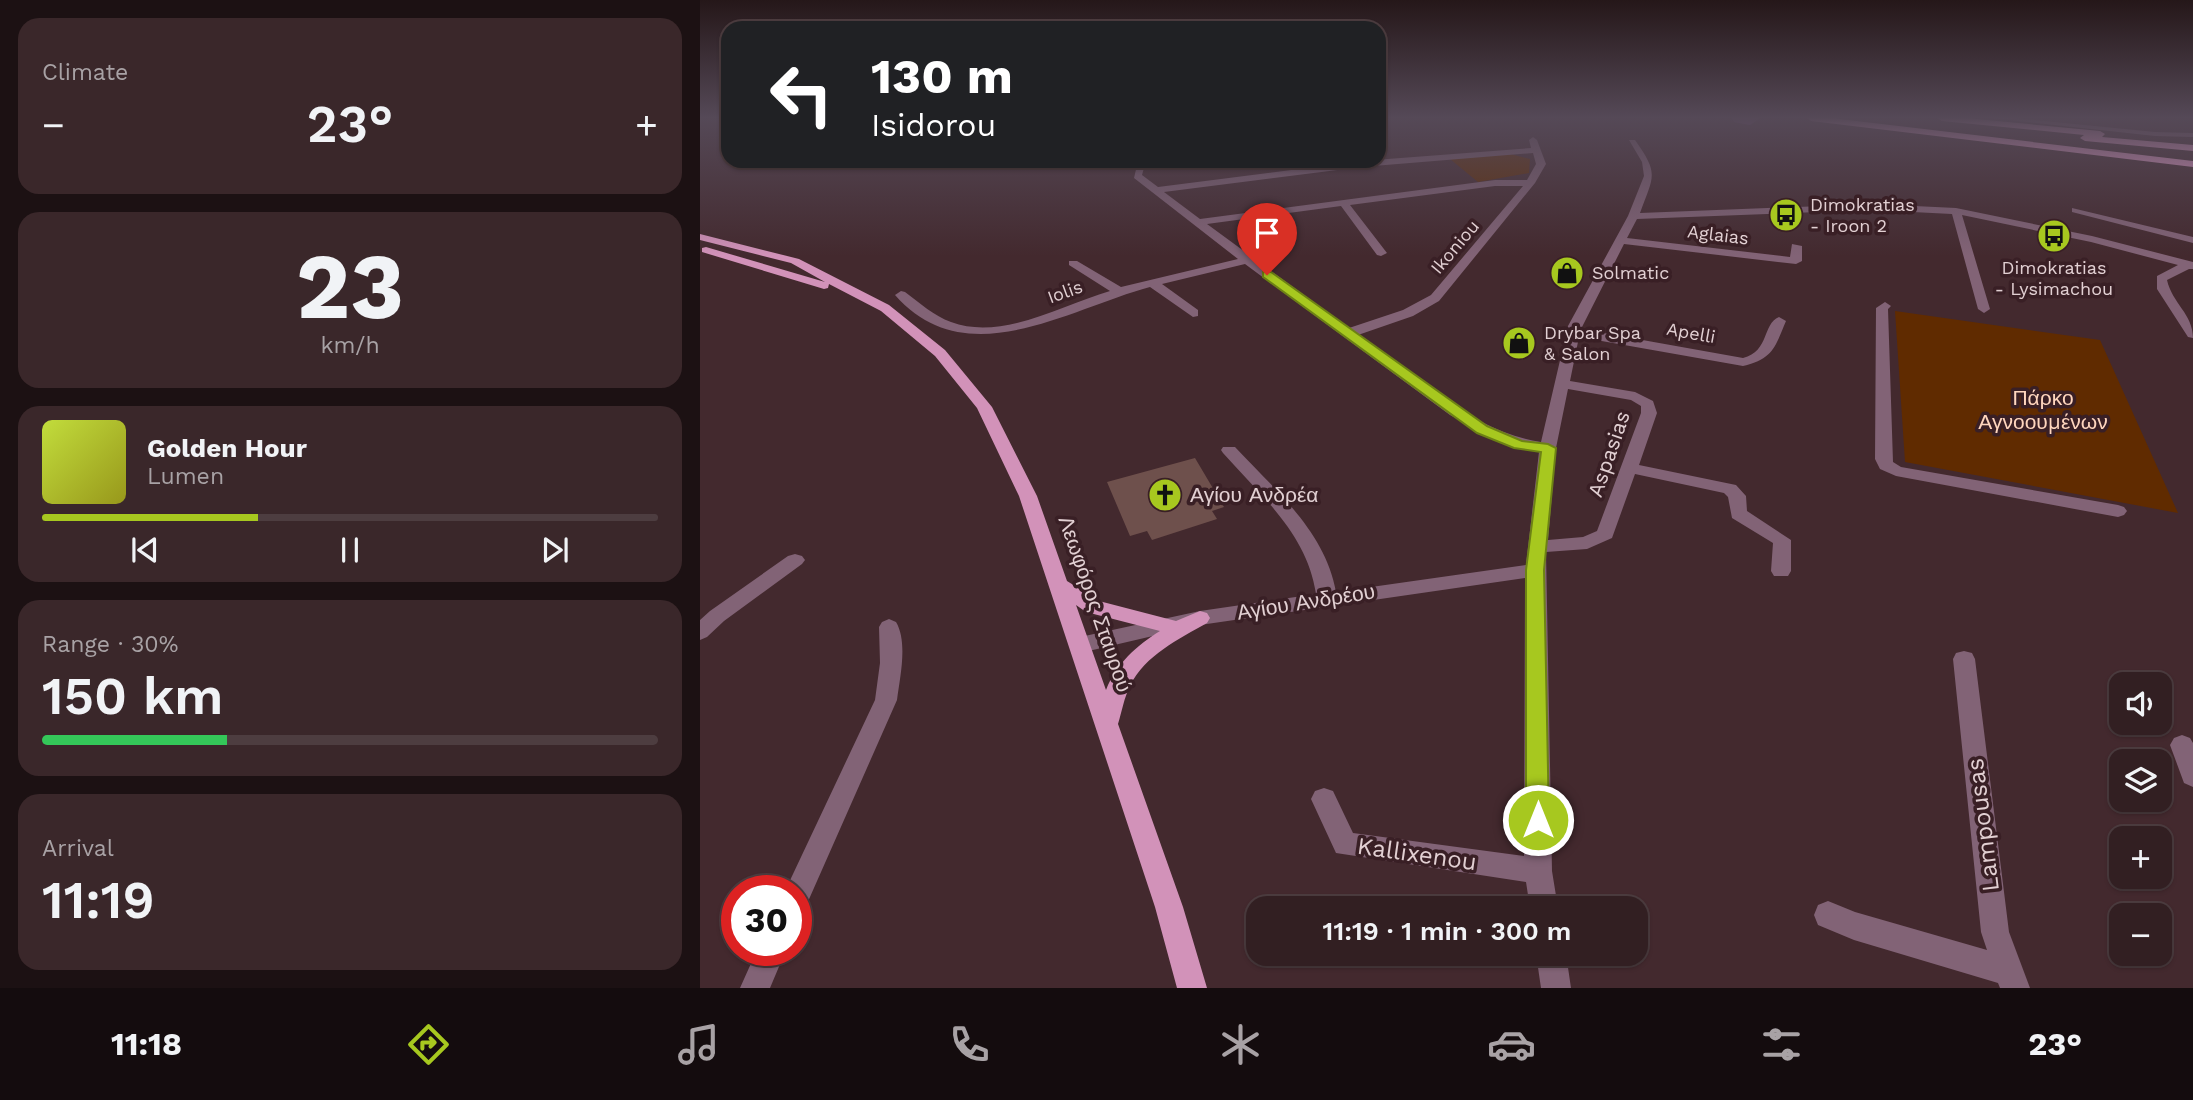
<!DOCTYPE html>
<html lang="en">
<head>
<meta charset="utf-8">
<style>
	:root { --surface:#321f22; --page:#3a272a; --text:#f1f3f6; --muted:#a8a2a5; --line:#4d3d40; --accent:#a7c81f }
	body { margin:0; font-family:"Work Sans",sans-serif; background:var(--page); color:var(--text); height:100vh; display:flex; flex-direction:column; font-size:26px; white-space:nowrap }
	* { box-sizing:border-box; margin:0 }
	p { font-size:23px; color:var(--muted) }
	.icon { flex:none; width:38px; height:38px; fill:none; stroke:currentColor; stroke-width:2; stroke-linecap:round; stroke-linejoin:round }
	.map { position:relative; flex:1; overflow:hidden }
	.drawer { display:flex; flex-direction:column; gap:18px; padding:18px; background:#1c1113; width:700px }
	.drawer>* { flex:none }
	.hud { position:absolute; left:21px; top:21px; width:665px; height:147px; border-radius:21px; box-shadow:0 2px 5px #0004,0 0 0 2px var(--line); background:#202124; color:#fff; overflow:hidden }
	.tools { position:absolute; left:1409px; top:672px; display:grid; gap:14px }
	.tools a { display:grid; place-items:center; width:63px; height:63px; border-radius:14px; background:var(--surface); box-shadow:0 2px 5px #0004,0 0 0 2px var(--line); font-size:35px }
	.speed { position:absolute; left:21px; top:875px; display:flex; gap:14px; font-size:35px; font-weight:700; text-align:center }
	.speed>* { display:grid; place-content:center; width:91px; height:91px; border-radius:50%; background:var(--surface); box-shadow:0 2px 5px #0004,0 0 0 2px var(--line); line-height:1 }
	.speed .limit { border:10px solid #d22; background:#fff; color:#111 }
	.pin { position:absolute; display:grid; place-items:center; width:60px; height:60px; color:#fff; margin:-72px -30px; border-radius:50% 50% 50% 0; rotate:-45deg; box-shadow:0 0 7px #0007 }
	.pin .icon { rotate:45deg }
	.me { position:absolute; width:77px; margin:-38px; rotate:0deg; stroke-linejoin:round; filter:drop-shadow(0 0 5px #0008) }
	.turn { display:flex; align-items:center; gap:24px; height:147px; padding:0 35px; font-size:32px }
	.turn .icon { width:91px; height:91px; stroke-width:2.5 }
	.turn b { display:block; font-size:49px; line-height:60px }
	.big { font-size:52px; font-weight:600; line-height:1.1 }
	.drawer .widget { flex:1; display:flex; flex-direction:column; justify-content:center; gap:10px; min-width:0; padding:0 24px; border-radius:21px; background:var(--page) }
	.drawer .dial { align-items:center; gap:0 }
	.dial b { font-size:91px; line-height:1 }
	.song { display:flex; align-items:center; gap:21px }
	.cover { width:84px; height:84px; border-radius:10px; background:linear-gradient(135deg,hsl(70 70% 55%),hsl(60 70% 35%)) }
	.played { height:7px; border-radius:4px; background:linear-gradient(90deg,var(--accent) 35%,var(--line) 35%) }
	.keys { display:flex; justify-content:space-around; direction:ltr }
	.heat { display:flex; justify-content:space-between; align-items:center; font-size:38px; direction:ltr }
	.charge { height:10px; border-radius:5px; background:linear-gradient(90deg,#34c759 30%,var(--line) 0) }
	.trip { position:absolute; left:546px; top:896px; width:402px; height:70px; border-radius:21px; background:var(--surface); box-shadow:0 2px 5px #0004,0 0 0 2px var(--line); font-weight:600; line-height:70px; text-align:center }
	.tab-bar { display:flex; height:112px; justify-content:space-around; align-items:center; background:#140c0e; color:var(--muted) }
	.tab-bar .icon { width:49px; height:49px }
	.tab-bar .active { color:var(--accent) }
	.tab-bar b { font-size:32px; color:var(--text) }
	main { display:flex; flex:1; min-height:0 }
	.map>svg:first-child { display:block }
</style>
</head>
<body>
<main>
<section class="drawer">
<div class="widget"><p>Climate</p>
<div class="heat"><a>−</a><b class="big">23°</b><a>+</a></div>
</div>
<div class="widget dial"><b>23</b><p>km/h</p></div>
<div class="widget">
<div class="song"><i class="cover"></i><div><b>Golden Hour</b><p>Lumen</p></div></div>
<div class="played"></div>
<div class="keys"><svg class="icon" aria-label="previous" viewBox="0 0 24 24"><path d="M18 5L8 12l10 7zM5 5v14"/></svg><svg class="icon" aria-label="pause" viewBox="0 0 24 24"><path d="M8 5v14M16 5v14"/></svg><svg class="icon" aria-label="next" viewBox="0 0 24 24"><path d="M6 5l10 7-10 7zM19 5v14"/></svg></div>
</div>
<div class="widget"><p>Range · 30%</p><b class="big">150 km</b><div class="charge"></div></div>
<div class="widget"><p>Arrival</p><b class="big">11:19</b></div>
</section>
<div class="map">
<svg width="1493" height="988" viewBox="0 0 1493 988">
	<rect width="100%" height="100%" fill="#43292e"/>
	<path fill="#602b00" d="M 810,154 L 830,159 L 829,173 L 778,182 L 750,159 Z
		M 1195,311 L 1400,340 L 1478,513 L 1205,462 Z"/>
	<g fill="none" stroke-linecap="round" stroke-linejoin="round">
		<path fill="#7b4b88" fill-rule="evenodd" d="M 1032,118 L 1058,118 L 1059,119 L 1050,125 L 1034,122 Z"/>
	</g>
	<path fill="#6e504c" d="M 495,458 L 524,507 L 512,511 L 517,519 L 452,540 L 447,531 L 430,536 L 407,482 Z"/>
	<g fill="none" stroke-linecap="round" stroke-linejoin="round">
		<path fill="#826376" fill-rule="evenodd" d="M 1291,118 L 1314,118 L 1455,132 L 1493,133 L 1493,137 L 1455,136 Z
			M 833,137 L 837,140 L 846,164 L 835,183 L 739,301 L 713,316 L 658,335 C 711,373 775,433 841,442 L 868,326 L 928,216 L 944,176 L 942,162 L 929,140 L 935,140 C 959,174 954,175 940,213 L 1173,204 L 1256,208 L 1392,236 L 1493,262 L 1493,269 L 1489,269 L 1467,280 C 1472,303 1493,314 1493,338 L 1488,337 L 1457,289 L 1457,276 L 1478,265 L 1391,242 L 1262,215 L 1290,309 L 1284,313 L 1278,309 L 1252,214 L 1173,210 L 937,219 L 927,238 L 1090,257 L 1092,244 L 1102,246 L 1102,261 L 1096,264 L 924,244 L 881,329 L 1043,358 C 1070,351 1062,324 1079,317 L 1086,321 C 1075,347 1073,359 1043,366 L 879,337 L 870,381 L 935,392 L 953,401 L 957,413 L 939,465 L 1036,485 L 1046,496 L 1047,511 L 1091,540 L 1091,571 L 1088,576 L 1074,576 L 1071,571 L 1073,543 L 1032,518 L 1028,497 L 1024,493 L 935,474 L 912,538 L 887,549 L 846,552 L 852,871 L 858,908 L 830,908 L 826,882 L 636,853 L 611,799 L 615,791 L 624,788 L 633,791 L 653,833 L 824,856 L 825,578 L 500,625 L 380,653 L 372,651 L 369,645 L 372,639 L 380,637 L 500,611 L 616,594 C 607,534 562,497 523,453 L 521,450 L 523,447 L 535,447 C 575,490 625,531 636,592 L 826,565 L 839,452 L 794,439 L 750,415 L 545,264 L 462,284 L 498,310 L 498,316 L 493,317 L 450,287 C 368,309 266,376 195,295 L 201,291 L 205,292 C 220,303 234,316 251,322 C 302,341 362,305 410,291 L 369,265 L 369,261 L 377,261 L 421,287 L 538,259 L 434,178 L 438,161 L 446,161 L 442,175 L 458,187 L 661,161 L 831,148 L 829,140 ZM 833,153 L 836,164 L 827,180 L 795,180 L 500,219 L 464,192 L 661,167 ZM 795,186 L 823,186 L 731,295 L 703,310 L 649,328 L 507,224 L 641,206 L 677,255 L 681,256 L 687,253 L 650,205 ZM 868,389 L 931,400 L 941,406 L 941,413 L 897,531 L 883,537 L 848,540 L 856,448 Z
			M 1372,208 L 1493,237 L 1493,243 L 1372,212 Z
			M 1185,302 L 1191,306 L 1188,309 L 1193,462 L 1201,467 L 1418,505 L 1424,507 L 1427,511 L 1424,515 L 1418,517 L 1196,476 L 1180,469 L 1175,459 L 1176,308 Z
			M 95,554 L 102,556 L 105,560 L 102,564 L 24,621 L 7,637 L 0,640 L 0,620 L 10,611 L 88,556 Z
			M 189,619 L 196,622 C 208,642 200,677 197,700 L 106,906 L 96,910 L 96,891 L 85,891 L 175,700 L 180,663 L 179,627 L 182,622 Z
			M 1264,651 L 1272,653 L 1275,659 L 1309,932 L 1330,988 L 1300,988 L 1298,983 L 1154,940 L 1118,925 L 1114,915 L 1118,905 L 1128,901 L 1155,912 L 1287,950 L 1281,932 L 1253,659 L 1256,653 Z
			M 1482,735 L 1490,738 L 1493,743 L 1493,787 L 1484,783 L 1470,745 L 1474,738 Z
			M 57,950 L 86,950 L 70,988 L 40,988 Z
			M 836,954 L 866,954 L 871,988 L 841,988 Z"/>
		<path fill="#d292b9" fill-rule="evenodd" d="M 0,234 L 99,259 L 189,305 L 245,350 L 292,407 L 337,496 L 367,581 L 399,601 L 476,621 L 500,611 L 507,613 L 510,618 L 507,623 C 479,639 445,655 430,686 C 424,698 422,711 418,724 L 483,907 L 507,988 L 477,988 L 455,907 L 319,496 L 277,408 L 235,356 L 181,311 L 129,284 L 128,288 L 124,289 L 2,252 L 2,248 L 6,247 L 125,282 L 91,263 L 0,240 ZM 376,605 L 386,612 L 460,631 C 436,646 417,663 406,690 Z"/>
		<path fill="#f2a4d4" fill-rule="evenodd" d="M 1107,118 L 1131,118 L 1493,161 L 1493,167 L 1111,121 Z
			M 1237,118 L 1266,118 L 1400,131 L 1405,134 L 1402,137 L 1493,145 L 1493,151 L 1385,141 L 1380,138 L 1384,135 L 1242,121 Z"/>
	</g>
	<linearGradient id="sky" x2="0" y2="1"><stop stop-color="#251719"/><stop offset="0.46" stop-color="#554957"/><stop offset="1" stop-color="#554957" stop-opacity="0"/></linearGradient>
	<rect width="1493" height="256" fill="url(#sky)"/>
	<path fill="#a7c81f" stroke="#6d8214" stroke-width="2" d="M 563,272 L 571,272 L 787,426 L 822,441 L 848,444 L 856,448 L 844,570 L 849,820 L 846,828 L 838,831 L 829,828 L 826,820 L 826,570 L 841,452 L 814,448 L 777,433 L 563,277 Z"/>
	<defs>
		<symbol id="bus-disc" viewBox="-11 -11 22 22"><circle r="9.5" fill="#a7c81f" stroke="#391f25"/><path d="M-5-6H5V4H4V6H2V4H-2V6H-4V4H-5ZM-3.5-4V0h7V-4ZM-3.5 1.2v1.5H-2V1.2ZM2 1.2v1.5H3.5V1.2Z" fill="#111"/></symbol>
		<symbol id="shop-disc" viewBox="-11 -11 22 22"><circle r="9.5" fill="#a7c81f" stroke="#391f25"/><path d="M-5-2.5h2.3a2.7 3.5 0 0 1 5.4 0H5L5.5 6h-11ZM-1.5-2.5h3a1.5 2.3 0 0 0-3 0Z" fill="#111"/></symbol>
		<symbol id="church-disc" viewBox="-11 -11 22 22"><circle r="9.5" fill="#a7c81f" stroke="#391f25"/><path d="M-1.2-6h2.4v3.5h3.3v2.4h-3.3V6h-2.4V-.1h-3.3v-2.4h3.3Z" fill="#111"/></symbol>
	</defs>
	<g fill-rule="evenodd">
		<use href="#bus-disc" x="1067" y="196" width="38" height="38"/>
		<use href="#bus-disc" x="1335" y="217" width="38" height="38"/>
		<use href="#shop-disc" x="848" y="254" width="38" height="38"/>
		<use href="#shop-disc" x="800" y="324" width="38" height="38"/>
		<use href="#church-disc" x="446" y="476" width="38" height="38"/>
	</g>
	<g text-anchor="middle" stroke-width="7" stroke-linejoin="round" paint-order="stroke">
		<g font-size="18" fill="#e2d0d3" stroke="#391f25" text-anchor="start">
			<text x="1110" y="211">Dimokratias<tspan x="1110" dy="21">- Iroon 2</tspan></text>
			<text x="1354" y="274" text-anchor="middle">Dimokratias<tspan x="1354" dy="21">- Lysimachou</tspan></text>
			<text x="892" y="279">Solmatic</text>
			<text x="844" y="339">Drybar Spa<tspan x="844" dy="21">&amp; Salon</tspan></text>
		</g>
		<g font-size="18" fill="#e2d0d3" stroke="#391f25">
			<text transform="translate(1018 235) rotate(7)" y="6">Aglaias</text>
			<text transform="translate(755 247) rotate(-50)" y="6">Ikoniou</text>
			<text transform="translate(365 292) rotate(-20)" y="6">Iolis</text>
			<text transform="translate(991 333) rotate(10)" y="6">Apelli</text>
		</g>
		<g font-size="21" fill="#ffd6be" stroke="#391f25">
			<text x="1343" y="405">Πάρκο<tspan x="1343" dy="24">Αγνοουμένων</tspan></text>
		</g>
		<g font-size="21" fill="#e2d0d3" stroke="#391f25">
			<text transform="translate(909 454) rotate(-71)" y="7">Aspasias</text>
			<text transform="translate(606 602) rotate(-9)" y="7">Αγίου Ανδρέου</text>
			<text transform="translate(395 604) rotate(71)" y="7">Λεωφόρος Σταυρού</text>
		</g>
		<g font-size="21" fill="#e2d0d3" stroke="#391f25" text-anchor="start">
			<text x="490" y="502">Αγίου Ανδρέα</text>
		</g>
		<g font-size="24" fill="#e2d0d3" stroke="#391f25">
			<text transform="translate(1283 825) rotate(-97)" y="8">Lampousas</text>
			<text transform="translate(717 854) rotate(8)" y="8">Kallixenou</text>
		</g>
	</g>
</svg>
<div class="tools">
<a><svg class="icon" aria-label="sound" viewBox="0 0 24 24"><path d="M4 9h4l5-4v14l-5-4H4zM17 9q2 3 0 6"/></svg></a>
<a><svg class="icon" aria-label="layers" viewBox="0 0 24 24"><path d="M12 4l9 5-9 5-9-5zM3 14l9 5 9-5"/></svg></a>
<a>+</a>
<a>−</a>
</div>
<div class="speed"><div class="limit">30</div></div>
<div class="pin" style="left:567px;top:275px;background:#d93025"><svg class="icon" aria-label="arrive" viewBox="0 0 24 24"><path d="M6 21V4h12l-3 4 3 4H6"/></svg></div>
<svg class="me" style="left:838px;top:820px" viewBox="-20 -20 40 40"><circle r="17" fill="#a7c81f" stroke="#fff" stroke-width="3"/><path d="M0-11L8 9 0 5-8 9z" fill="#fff"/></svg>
<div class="trip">11:19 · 1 min · 300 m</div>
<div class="hud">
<div class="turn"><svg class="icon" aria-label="left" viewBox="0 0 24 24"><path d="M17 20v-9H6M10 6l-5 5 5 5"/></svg><div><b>130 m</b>Isidorou</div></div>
</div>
</div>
</main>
<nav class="tab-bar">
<b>11:18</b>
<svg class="icon active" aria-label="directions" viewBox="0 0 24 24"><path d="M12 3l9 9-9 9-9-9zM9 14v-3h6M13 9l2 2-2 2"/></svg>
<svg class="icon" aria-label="music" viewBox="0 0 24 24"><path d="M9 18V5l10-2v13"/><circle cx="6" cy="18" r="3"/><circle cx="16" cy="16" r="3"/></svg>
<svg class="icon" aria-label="phone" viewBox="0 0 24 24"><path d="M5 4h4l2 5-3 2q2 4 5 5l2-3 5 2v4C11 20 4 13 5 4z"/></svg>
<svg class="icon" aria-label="climate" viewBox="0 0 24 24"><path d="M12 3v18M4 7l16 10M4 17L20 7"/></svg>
<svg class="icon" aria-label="car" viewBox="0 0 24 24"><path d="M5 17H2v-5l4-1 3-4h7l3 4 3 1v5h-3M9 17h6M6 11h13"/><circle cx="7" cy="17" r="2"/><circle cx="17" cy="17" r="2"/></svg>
<svg class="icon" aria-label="filters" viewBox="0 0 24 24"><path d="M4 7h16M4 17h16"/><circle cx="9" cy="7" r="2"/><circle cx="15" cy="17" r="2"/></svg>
<b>23°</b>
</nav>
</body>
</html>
